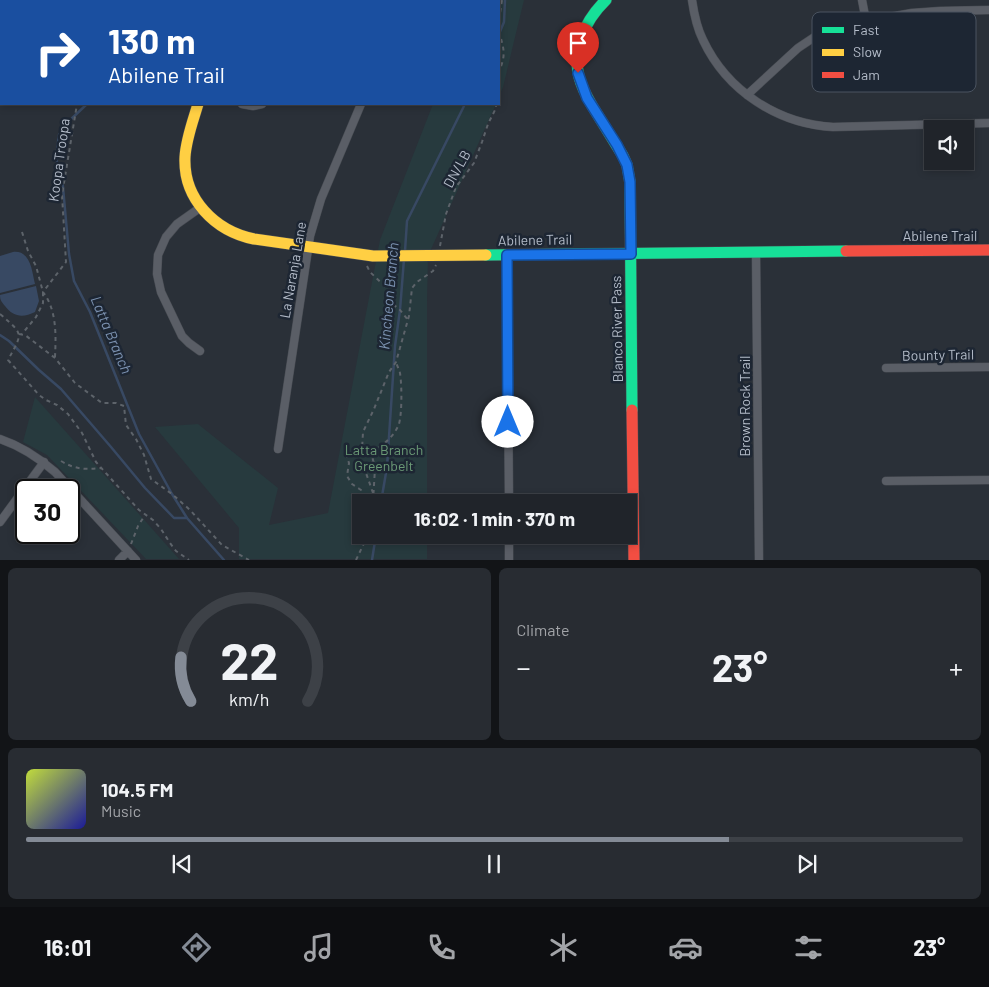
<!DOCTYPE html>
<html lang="en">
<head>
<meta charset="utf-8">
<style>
	:root { --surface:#20242a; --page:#282c32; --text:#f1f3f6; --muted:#a2a4a8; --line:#3d4147; --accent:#848b96 }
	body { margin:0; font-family:Barlow,sans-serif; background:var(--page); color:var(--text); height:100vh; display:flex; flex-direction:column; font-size:19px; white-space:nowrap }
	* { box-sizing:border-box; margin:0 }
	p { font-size:16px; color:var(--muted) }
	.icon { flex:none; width:28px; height:28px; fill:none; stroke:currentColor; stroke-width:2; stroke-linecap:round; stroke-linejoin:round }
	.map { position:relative; height:560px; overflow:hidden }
	.drawer { display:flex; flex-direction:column; gap:8px; padding:8px; background:#121417; flex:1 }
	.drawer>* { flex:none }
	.guide { position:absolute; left:0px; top:0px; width:500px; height:105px; box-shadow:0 2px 8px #0003,0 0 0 1px var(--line); background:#1a4fa0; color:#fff; overflow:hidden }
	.fabs { position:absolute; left:924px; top:120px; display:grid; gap:10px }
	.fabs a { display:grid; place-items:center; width:50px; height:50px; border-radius:0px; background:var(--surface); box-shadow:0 2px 8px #0003,0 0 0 1px var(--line); font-size:25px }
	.speed { position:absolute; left:15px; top:479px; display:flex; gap:10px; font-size:25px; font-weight:700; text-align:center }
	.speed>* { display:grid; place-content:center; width:65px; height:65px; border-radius:50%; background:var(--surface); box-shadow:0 2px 8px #0003,0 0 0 1px var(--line); line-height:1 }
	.speed .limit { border:2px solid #111; border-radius:8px; background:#fff; color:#111 }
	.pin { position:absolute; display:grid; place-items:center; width:42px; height:42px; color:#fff; margin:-51px -21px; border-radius:50% 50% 50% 0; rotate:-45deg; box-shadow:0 0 5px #0007 }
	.pin .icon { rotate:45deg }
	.me { position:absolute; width:55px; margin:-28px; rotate:0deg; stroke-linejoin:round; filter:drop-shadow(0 0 4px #0008) }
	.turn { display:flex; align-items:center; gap:18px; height:105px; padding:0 25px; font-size:22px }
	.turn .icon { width:65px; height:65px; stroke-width:2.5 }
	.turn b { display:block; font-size:35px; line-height:42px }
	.big { font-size:38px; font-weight:700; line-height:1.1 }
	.drawer .widget { flex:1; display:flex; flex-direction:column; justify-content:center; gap:8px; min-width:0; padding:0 18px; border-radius:8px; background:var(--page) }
	.drawer .dial { align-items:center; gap:0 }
	.dial svg { height:130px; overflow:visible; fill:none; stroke:var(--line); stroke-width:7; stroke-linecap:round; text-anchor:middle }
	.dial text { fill:var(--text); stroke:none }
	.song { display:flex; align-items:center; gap:15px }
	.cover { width:60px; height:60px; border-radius:8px; background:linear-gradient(135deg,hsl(70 70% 55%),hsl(240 70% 35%)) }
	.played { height:5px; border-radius:2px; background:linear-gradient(90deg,var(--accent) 75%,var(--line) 75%) }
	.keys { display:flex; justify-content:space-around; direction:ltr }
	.heat { display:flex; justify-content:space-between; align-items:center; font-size:28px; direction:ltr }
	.drawer .tiles { flex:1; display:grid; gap:8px; grid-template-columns:1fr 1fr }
	.widget:last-child { grid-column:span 2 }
	.trip { position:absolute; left:352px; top:494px; width:285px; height:50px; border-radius:0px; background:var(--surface); box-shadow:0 2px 8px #0003,0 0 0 1px var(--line); font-weight:700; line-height:50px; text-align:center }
	.menu { display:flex; height:80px; justify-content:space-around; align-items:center; background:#0d0e11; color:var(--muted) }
	.menu .icon { width:35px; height:35px }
	.menu .selected { color:var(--accent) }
	.menu b { font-size:22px; color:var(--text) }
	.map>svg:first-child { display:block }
</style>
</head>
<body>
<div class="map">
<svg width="989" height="560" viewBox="0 0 989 560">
	<rect width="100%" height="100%" fill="#2a3038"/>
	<path fill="#273a3e" d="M 455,0 L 524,0 L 503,87 L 499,97 L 499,1 L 455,1 Z
		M 433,104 L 496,104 L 428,256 L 427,301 L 427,502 L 361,502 L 361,535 L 427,535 L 427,559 L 239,559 L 239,528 L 155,427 L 198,424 L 278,488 L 269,525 L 328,513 L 380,240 Z
		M 35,397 L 179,559 L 146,559 L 47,455 L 23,442 Z"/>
	<path fill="#384963" d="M 13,252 C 31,250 32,272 35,284 L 0,293 L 0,256 Z
		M 36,286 L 39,301 L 35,312 C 23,318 13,317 5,306 C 2,302 0,301 0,295 Z"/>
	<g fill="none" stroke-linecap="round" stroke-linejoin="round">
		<path stroke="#384963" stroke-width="2.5" d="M 110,0 L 110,1
			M 499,34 L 504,22 L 505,0
			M 87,104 L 68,122 L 59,135 L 56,158 L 63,187 L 69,254 L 74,281 L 90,312 L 139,434 L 172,494 L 187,518 L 224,560
			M 405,251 L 407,221 L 465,104
			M 0,335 L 9,341 L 39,370 L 61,389 L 111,447 L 145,488 L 174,518 L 187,518
			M 381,502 L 387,467 L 395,346 L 400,310 L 404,259
			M 372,560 L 376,535"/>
		<defs>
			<path id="street" d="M 215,0 L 215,1
				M 361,0 L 362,1
				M 692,0 C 694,14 697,28 703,40 C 727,91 778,124 833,127 L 989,123
				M 862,0 L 866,21
				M 371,1 L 372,0
				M 747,95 L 798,48 L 816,36 L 831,29 L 851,24 L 912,13 L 940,11 L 989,10
				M 242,104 L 253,106 L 262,104
				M 756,253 L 759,560
				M 507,255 L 509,502
				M 200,351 L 189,343 L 182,336 L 161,292 L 157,274 L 158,255 L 166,237 L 177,224 L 201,207
				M 886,368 L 989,367
				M 0,439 C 21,446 39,458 55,472 L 136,560
				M 278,449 L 310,236 L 321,199 L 361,104
				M 886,481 L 989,480
				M 0,522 L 44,462
				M 509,535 L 509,560
				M 119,560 L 128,551"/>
			<path id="fast" d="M 606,0 C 584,21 570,53 581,83 C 585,95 592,106 599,117 C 607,130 615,143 623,156 L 627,165 L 630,182 L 632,410
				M 486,255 L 846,251"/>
			<path id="slow" d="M 198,104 C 193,121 186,139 185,157 C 183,199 215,231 254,239 L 373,256 L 486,255"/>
			<path id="jam" d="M 846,251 L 989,250
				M 632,410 L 634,560"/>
		</defs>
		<use href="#street" stroke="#484c53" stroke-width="9"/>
		<use href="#fast" stroke="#484c53" stroke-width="12"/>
		<use href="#slow" stroke="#484c53" stroke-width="12"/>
		<use href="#jam" stroke="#484c53" stroke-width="12"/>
		<path stroke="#5d636a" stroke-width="2" stroke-dasharray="4 4" stroke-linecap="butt" d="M 106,0 L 107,1
			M 499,20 L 502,0
			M 499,31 C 503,47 507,54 499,71
			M 22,232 L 28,251 L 36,266 L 43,292 L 43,303 L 36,317 L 22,334
			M 440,246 L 446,214 L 456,187 L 474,163 L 482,142 L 488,124 L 496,108 L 496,104
			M 367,266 L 370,272 L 391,292 L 394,305 L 400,310 L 408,320
			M 0,314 C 24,335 23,332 8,360 L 39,395 L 46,400 L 57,405 L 68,414 L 82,433 L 96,462 L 139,510 L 153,520 L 161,529 L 170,543 L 176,551 L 189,560
			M 19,334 L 25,335 L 55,358 L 75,383 L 102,403 L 116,403 L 124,406 L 126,425 L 136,439 L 144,455 L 151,479 L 172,494 L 190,510 L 222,545 L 249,560
			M 55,357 C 56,336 57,310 43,292 L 66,262 L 62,195 L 77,104
			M 362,450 L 346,454 L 349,463 L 347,476 L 352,484 L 361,490 L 366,502
			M 372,452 C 382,446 394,437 399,424 C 402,413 402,386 400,373 C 399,369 397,366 396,362
			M 61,461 C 74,469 86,470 101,468
			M 373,493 L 366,473 L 373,461
			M 373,502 L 375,468 L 371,452 L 362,450 L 363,432 L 374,409 L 389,372 L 396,362 L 409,316 L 412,288 L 417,282 L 433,271 L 436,265
			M 131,544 L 138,526 L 145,515
			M 356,560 L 368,535"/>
		<use href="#street" stroke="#5a5e66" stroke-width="8"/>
		<use href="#fast" stroke="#16e098" stroke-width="11"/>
		<use href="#slow" stroke="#ffcf43" stroke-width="11"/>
		<use href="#jam" stroke="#f24e42" stroke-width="11"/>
	</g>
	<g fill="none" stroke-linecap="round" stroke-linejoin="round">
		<defs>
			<path id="route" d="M 508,422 L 507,255 L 631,254 L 630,182 L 627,165 L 617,145 L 587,98 L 578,73"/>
		</defs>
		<use href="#route" stroke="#114b97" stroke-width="12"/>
		<use href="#route" stroke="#1a73e8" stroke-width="9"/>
	</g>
	<g text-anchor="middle" stroke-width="5" stroke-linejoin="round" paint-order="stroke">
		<g font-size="14" fill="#b4bcc9" stroke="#1d2633">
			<text transform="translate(59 160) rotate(-82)" y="5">Koopa Troopa</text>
			<text transform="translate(457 169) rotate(-61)" y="5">DN/LB</text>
			<text x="940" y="241">Abilene Trail</text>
			<text transform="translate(535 240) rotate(-1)" y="5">Abilene Trail</text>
			<text transform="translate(293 270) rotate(-80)" y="5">La Naranja Lane</text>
			<text transform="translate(617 329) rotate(-91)" y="5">Blanco River Pass</text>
			<text transform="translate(938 355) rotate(-1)" y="5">Bounty Trail</text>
			<text transform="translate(745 406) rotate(-90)" y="5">Brown Rock Trail</text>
		</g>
		<g font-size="14" fill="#6b9a76" stroke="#1d2633">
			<text x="384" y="455">Latta Branch<tspan x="384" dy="16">Greenbelt</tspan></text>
		</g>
		<g font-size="15" font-style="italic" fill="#7c92b1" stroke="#1d2633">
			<text transform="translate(389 296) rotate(-85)" y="5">Kincheon Branch</text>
			<text transform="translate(111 335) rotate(67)" y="5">Latta Branch</text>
		</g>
	</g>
	<rect x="812" y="12" width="164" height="80" rx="8" fill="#1d2633" stroke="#4a5360" stroke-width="1"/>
	<rect x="822" y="27" width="22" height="6" fill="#16e098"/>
	<rect x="822" y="49" width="22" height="7" fill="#ffcf43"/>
	<rect x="822" y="72" width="22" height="6" fill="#f24e42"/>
	<g font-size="14" fill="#b4bcc9">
		<text x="853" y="35">Fast</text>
		<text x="853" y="57">Slow</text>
		<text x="853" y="80">Jam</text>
	</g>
</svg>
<div class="fabs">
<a><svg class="icon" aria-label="sound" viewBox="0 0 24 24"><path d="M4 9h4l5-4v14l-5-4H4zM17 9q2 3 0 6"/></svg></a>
</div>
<div class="speed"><div class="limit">30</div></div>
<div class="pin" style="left:578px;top:73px;background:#d93025"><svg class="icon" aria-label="arrive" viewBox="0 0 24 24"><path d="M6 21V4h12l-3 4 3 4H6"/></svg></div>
<svg class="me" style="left:508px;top:422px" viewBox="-20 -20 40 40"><circle r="19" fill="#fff"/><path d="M0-13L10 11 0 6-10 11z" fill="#1a73e8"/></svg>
<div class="trip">16:02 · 1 min · 370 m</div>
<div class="guide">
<div class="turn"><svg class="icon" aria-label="right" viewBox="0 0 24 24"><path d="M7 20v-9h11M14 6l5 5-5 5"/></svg><div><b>130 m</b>Abilene Trail</div></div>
</div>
</div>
<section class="drawer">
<div class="tiles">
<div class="widget dial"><svg viewBox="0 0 100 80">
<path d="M14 69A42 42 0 1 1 86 69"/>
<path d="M14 69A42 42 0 0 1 8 42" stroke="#848b96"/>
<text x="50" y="56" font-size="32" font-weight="700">22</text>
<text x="50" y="72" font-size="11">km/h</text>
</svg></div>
<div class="widget"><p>Climate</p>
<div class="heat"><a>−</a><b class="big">23°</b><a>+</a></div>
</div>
<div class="widget">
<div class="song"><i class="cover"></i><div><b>104.5 FM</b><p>Music</p></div></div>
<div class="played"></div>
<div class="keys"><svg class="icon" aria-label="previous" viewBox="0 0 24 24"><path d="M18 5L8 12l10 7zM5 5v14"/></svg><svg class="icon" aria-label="pause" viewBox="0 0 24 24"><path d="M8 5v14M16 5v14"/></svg><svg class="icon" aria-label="next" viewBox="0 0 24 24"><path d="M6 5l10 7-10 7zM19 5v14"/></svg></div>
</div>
</div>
</section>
<nav class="menu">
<b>16:01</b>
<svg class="icon selected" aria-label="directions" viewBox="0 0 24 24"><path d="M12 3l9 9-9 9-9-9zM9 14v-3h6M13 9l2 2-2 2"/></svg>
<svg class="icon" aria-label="music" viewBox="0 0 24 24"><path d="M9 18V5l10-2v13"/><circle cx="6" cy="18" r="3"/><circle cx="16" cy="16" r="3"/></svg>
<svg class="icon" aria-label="phone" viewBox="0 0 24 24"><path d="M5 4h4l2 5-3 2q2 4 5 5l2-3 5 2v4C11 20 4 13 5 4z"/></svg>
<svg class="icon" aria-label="climate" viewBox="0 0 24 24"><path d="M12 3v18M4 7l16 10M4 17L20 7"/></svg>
<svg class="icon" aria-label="car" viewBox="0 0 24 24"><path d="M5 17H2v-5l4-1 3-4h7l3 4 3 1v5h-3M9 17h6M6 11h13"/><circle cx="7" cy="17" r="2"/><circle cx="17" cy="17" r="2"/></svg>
<svg class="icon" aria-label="filters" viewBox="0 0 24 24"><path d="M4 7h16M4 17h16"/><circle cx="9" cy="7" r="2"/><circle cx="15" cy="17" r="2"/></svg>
<b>23°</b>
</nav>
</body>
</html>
